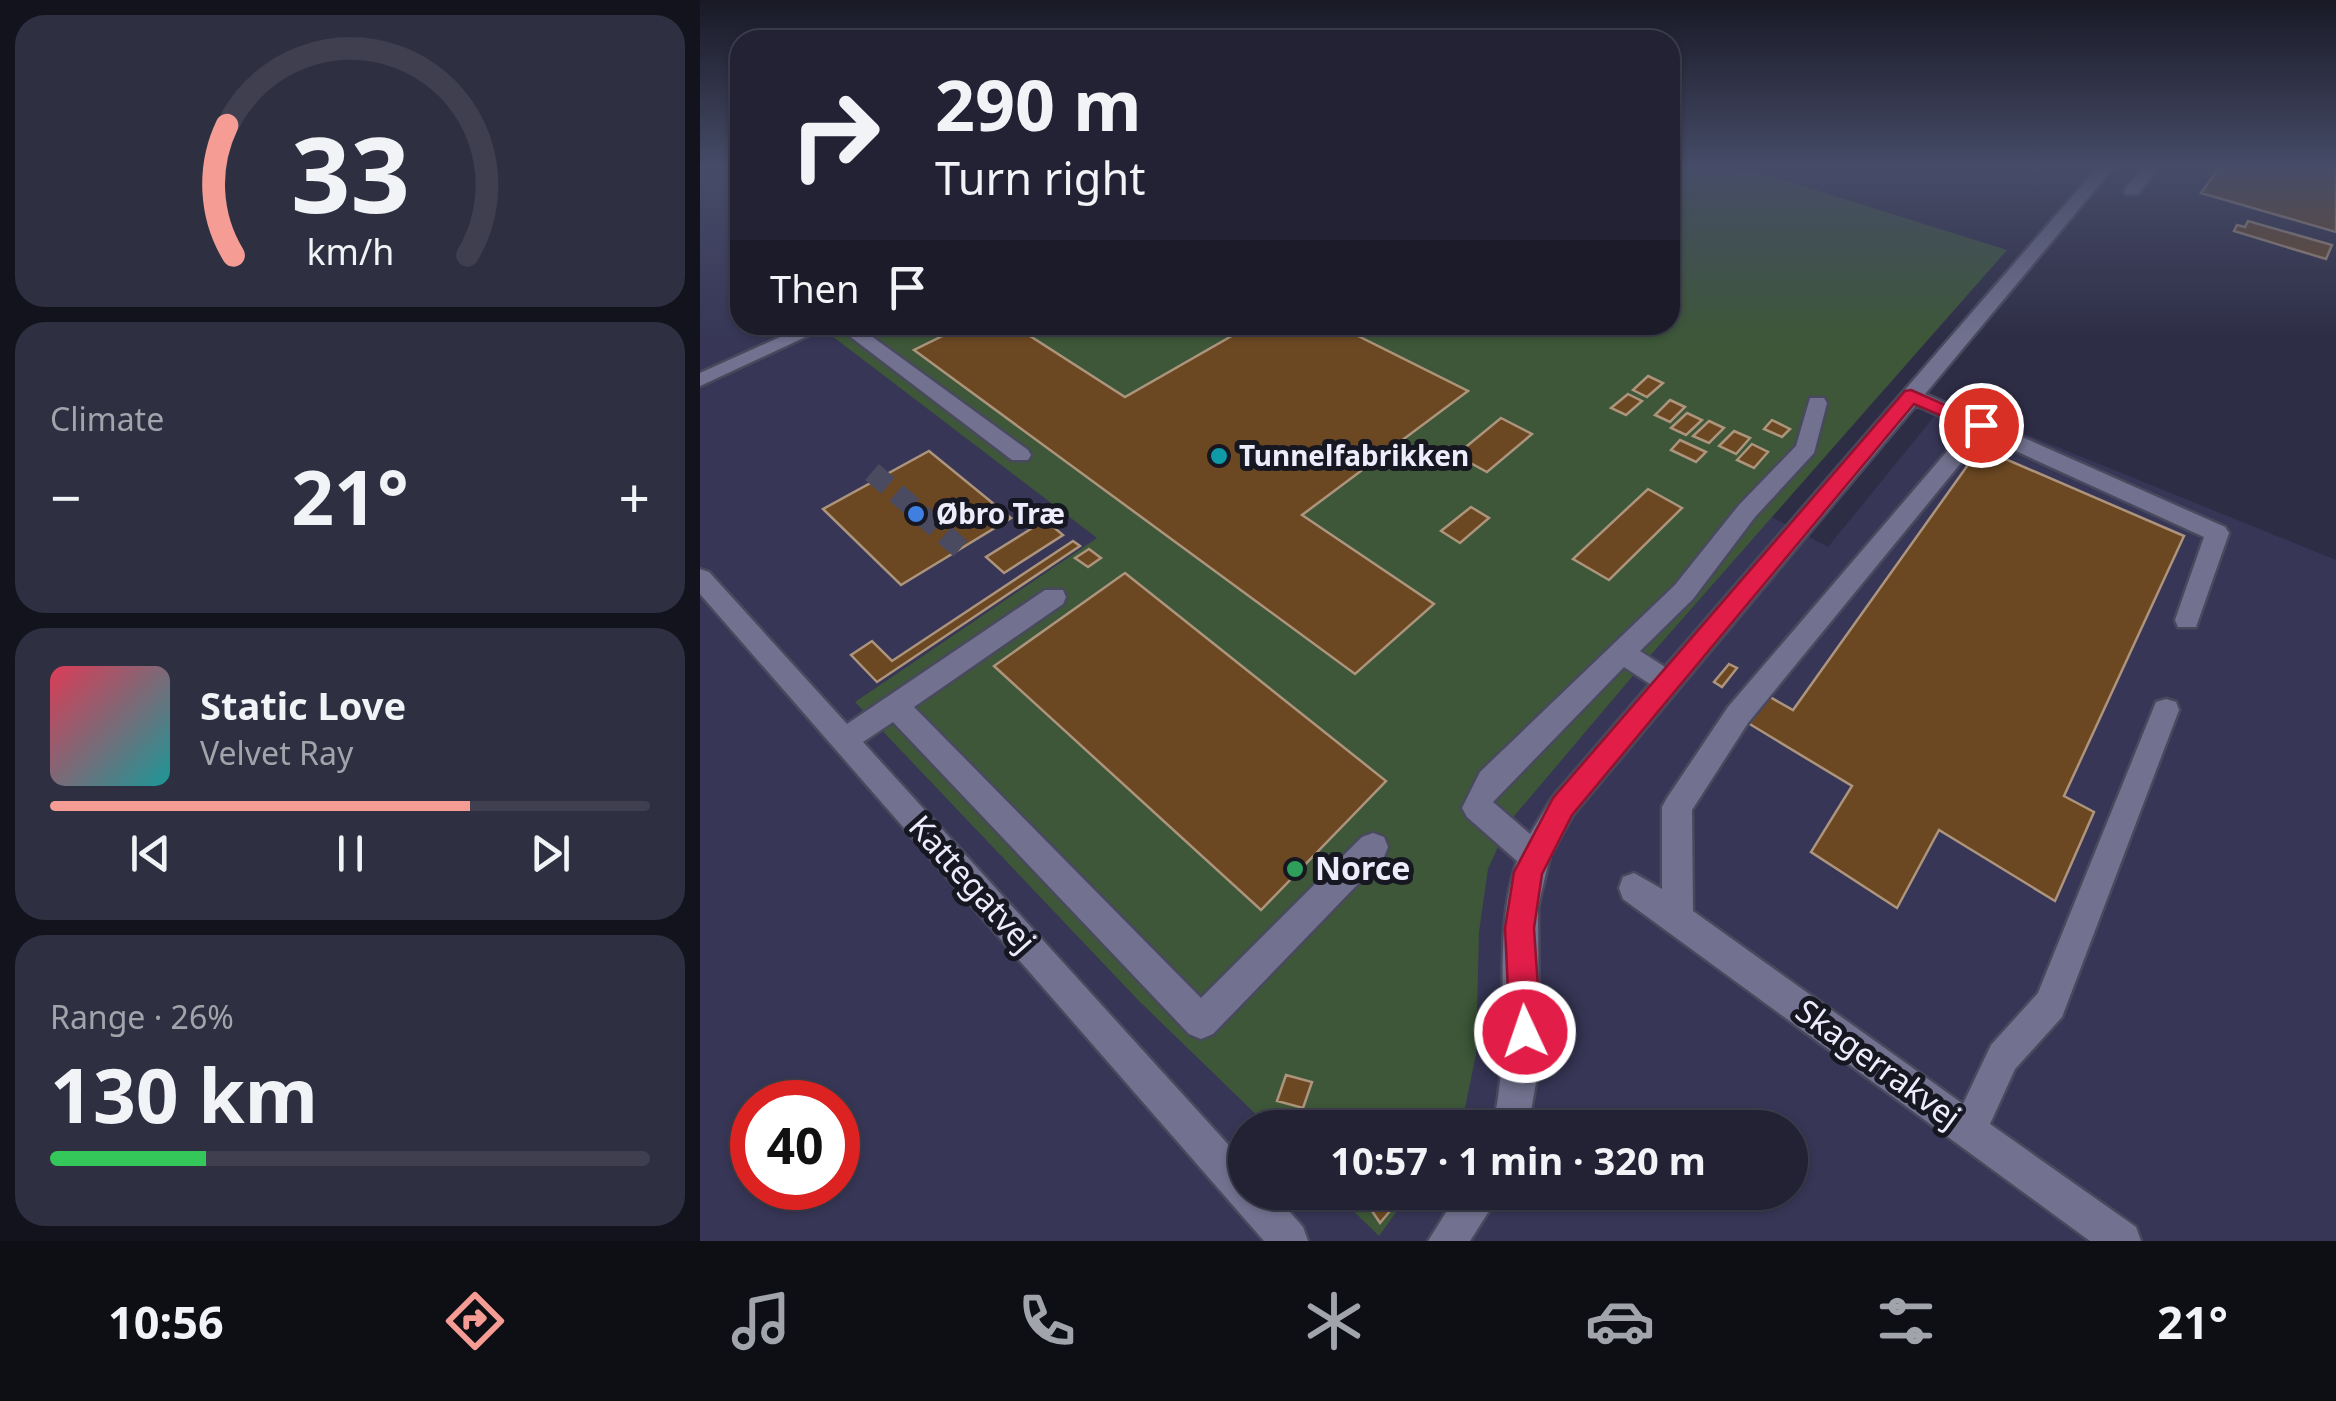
<!DOCTYPE html>
<html lang="en">
<head>
<meta charset="utf-8">
<style>
	:root { --surface:#222234; --page:#2e2f40; --text:#f1f3f6; --muted:#a2a4ac; --line:#3f3f4f; --accent:#f59c94 }
	body { margin:0; font-family:"Noto Sans",sans-serif; background:var(--page); color:var(--text); height:100vh; display:flex; flex-direction:column; font-size:38px; white-space:nowrap }
	* { box-sizing:border-box; margin:0 }
	p { font-size:32px; color:var(--muted) }
	.icon { flex:none; width:55px; height:55px; fill:none; stroke:currentColor; stroke-width:2; stroke-linecap:round; stroke-linejoin:round }
	.map { position:relative; flex:1; overflow:hidden }
	.details { display:flex; flex-direction:column; gap:15px; padding:15px; background:#13131d; width:700px }
	.details>* { flex:none }
	.banner { position:absolute; left:30px; top:30px; width:950px; height:305px; border-radius:30px; box-shadow:0 2px 8px #0004,0 0 0 2px var(--line); background:#222234; color:var(--text); overflow:hidden }
	.speed { position:absolute; left:30px; top:1080px; display:flex; gap:20px; font-size:50px; font-weight:700; text-align:center }
	.speed>* { display:grid; place-content:center; width:130px; height:130px; border-radius:50%; background:var(--surface); box-shadow:0 2px 8px #0004,0 0 0 2px var(--line); line-height:1 }
	.speed .limit { border:15px solid #d22; background:#fff; color:#111 }
	.pin { position:absolute; display:grid; place-items:center; width:85px; height:85px; color:#fff; margin:-42px; border:5px solid #fff; border-radius:50%; box-shadow:0 2px 10px #0007 }
	.me { position:absolute; width:110px; margin:-55px; rotate:357deg; stroke-linejoin:round; filter:drop-shadow(0 0 8px #0008) }
	.turn { display:flex; align-items:center; gap:35px; height:210px; padding:0 40px; font-size:45px }
	.turn .icon { width:130px; height:130px; stroke-width:2.5 }
	.turn b { display:block; font-size:70px; line-height:85px }
	.then { display:flex; align-items:center; height:95px; padding:0 40px; background:#0003; gap:20px; font-size:38px }
	.big { font-size:75px; font-weight:700; line-height:1.1 }
	.details .card { flex:1; display:flex; flex-direction:column; justify-content:center; gap:15px; min-width:0; padding:0 35px; border-radius:30px; background:var(--page) }
	.details .dial { align-items:center; gap:0 }
	.dial svg { height:260px; overflow:visible; fill:none; stroke:var(--line); stroke-width:7; stroke-linecap:round; text-anchor:middle }
	.dial text { fill:var(--text); stroke:none }
	.song { display:flex; align-items:center; gap:30px }
	.cover { width:120px; height:120px; border-radius:15px; background:linear-gradient(135deg,hsl(350 70% 55%),hsl(180 70% 35%)) }
	.played { height:10px; border-radius:5px; background:linear-gradient(90deg,var(--accent) 70%,var(--line) 70%) }
	.keys { display:flex; justify-content:space-around; direction:ltr }
	.heat { display:flex; justify-content:space-between; align-items:center; font-size:55px; direction:ltr }
	.charge { height:15px; border-radius:8px; background:linear-gradient(90deg,#34c759 26%,var(--line) 0) }
	.trip { position:absolute; left:528px; top:1110px; width:580px; height:100px; border-radius:50px; background:var(--surface); box-shadow:0 2px 8px #0004,0 0 0 2px var(--line); font-weight:700; line-height:100px; text-align:center }
	.tab-bar { display:flex; height:160px; justify-content:space-around; align-items:center; background:#0e0e15; color:var(--muted) }
	.tab-bar .icon { width:70px; height:70px }
	.tab-bar .active { color:var(--accent) }
	.tab-bar b { font-size:45px; color:var(--text) }
	main { display:flex; flex:1; min-height:0 }
	.map>svg:first-child { display:block }
</style>
</head>
<body>
<main>
<section class="details">
<div class="card dial"><svg viewBox="0 0 100 80">
<path d="M14 69A42 42 0 1 1 86 69"/>
<path d="M14 69A42 42 0 0 1 12 29" stroke="#f59c94"/>
<text x="50" y="56" font-size="32" font-weight="700">33</text>
<text x="50" y="72" font-size="11">km/h</text>
</svg></div>
<div class="card"><p>Climate</p>
<div class="heat"><a>−</a><b class="big">21°</b><a>+</a></div>
</div>
<div class="card">
<div class="song"><i class="cover"></i><div><b>Static Love</b><p>Velvet Ray</p></div></div>
<div class="played"></div>
<div class="keys"><svg class="icon" aria-label="previous" viewBox="0 0 24 24"><path d="M18 5L8 12l10 7zM5 5v14"/></svg><svg class="icon" aria-label="pause" viewBox="0 0 24 24"><path d="M8 5v14M16 5v14"/></svg><svg class="icon" aria-label="next" viewBox="0 0 24 24"><path d="M6 5l10 7-10 7zM19 5v14"/></svg></div>
</div>
<div class="card"><p>Range · 26%</p><b class="big">130 km</b><div class="charge"></div></div>
</section>
<div class="map">
<svg width="1636" height="1241" viewBox="0 0 1636 1241">
	<rect width="100%" height="100%" fill="#2e2d46"/>
	<path fill="#373656" fill-rule="evenodd" d="M 0,168 L 40,168 L 40,325 L 712,325 L 1128,547 L 1246,402 L 1636,560 L 1636,1241 L 0,1241 ZM 52,1102 L 138,1102 L 138,1188 L 52,1188 ZM 545,1128 L 1090,1128 L 1090,1192 L 545,1192 Z"/>
	<path fill="#3d5738" d="M 970,168 L 1055,171 L 1307,250 L 948,658 L 810,821 L 788,869 L 779,932 L 776,1054 L 763,1118 L 757,1127 L 569,1127 L 439,1001 L 155,702 L 397,538 L 132,336 L 155,325 L 970,325 Z
		M 635,1193 L 710,1193 L 679,1236 Z"/>
	<path fill="#6c4822" stroke="#ad947c" stroke-width="2.5" d="M 1519,168 L 1636,168 L 1636,232 L 1501,193 Z
		M 1548,221 L 1632,245 L 1626,259 L 1534,231 L 1537,225 L 1545,227 Z
		M 265,325 L 313,325 L 425,397 L 551,325 L 636,325 L 768,391 L 602,515 L 734,604 L 655,674 L 214,350 Z
		M 948,376 L 963,383 L 947,397 L 933,390 Z
		M 928,394 L 942,401 L 926,415 L 911,408 Z
		M 970,400 L 985,407 L 970,422 L 955,415 Z
		M 987,413 L 1002,420 L 986,435 L 971,428 Z
		M 801,418 L 832,434 L 787,472 L 756,455 Z
		M 1072,420 L 1090,429 L 1082,437 L 1064,429 Z
		M 1009,421 L 1024,428 L 1009,443 L 993,436 Z
		M 1034,431 L 1050,438 L 1036,454 L 1019,446 Z
		M 980,440 L 1006,452 L 996,462 L 971,450 Z
		M 1052,444 L 1068,452 L 1054,468 L 1037,460 Z
		M 1280,448 L 1484,536 L 1364,796 L 1394,812 L 1355,901 L 1239,830 L 1197,908 L 1111,852 L 1152,786 L 1048,723 L 1068,696 L 1093,710 Z
		M 229,451 L 311,518 L 201,585 L 123,509 Z
		M 948,489 L 982,508 L 909,580 L 873,559 Z
		M 771,507 L 789,518 L 760,543 L 741,531 Z
		M 345,520 L 363,535 L 304,573 L 286,557 Z
		M 373,541 L 380,546 L 177,682 L 151,655 L 172,641 L 192,661 Z
		M 389,549 L 401,558 L 388,567 L 375,558 Z
		M 425,573 L 686,781 L 561,910 L 294,666 Z
		M 1029,664 L 1037,668 L 1022,687 L 1014,682 Z
		M 586,1075 L 612,1082 L 603,1108 L 577,1101 Z
		M 671,1192 L 706,1192 L 680,1223 L 668,1205 Z"/>
	<g fill="none" stroke-linecap="round" stroke-linejoin="round">
		<path stroke="#4a4a61" stroke-width="21" stroke-dasharray="21 11" stroke-linecap="butt" d="M 172,472 L 268,555"/>
		<defs>
			<path id="minor" d="M 1397,168 L 1413,168 L 1225,394 L 1525,527 L 1529,533 L 1496,627 L 1478,627 L 1475,620 L 1504,537 L 1283,436 L 1048,723 L 992,810 L 993,911 L 1263,1104 L 1291,1045 L 1338,993 L 1456,702 L 1466,699 L 1476,702 L 1479,710 L 1362,1017 L 1315,1069 L 1290,1124 L 1436,1227 L 1441,1241 L 1390,1241 L 923,899 L 919,888 L 923,877 L 934,873 L 962,889 L 962,807 L 967,798 L 1028,707 L 1267,428 L 1216,405 L 872,816 L 850,856 L 838,907 L 839,1065 L 828,1128 L 792,1128 C 815,1039 789,944 817,861 L 767,817 L 762,808 L 780,772 L 975,585 L 1039,505 L 1096,446 L 1110,398 L 1124,398 L 1127,403 L 1114,453 L 1055,517 L 993,599 L 940,651 L 965,667 ZM 924,667 L 950,684 L 852,798 L 830,834 L 793,802 Z
				M 1442,168 L 1458,168 L 1438,194 L 1426,194 L 1424,191 Z
				M 107,325 L 131,325 L 0,386 L 0,373 Z
				M 135,325 L 156,325 L 328,450 L 331,455 L 328,460 L 312,460 Z
				M 0,569 L 9,572 L 147,724 L 345,590 L 363,590 L 366,597 L 363,604 L 214,707 L 501,998 L 662,837 L 673,833 L 684,837 L 688,847 L 684,857 L 513,1034 L 501,1039 L 489,1034 L 193,722 L 163,742 L 545,1163 L 545,1192 L 572,1192 L 603,1227 L 608,1241 L 564,1241 L 0,594 Z
				M 759,1192 L 801,1192 L 770,1241 L 728,1241 Z"/>
		</defs>
		<use href="#minor" stroke="#49495e" stroke-width="5"/>
		<use href="#minor" fill="#727290" fill-rule="evenodd"/>
	</g>
	<linearGradient id="sky" x2="0" y2="1"><stop stop-color="#191926"/><stop offset="0.49" stop-color="#464c68"/><stop offset="1" stop-color="#464c68" stop-opacity="0"/></linearGradient>
	<rect width="1636" height="341" fill="url(#sky)"/>
	<path fill="#e11d48" stroke="#92132f" stroke-width="2.5" d="M 1211,390 L 1291,425 L 1288,430 L 1275,430 L 1214,404 L 872,815 L 842,874 L 834,928 L 841,1032 L 836,1043 L 825,1048 L 814,1043 L 810,1032 L 805,928 L 814,872 L 853,798 L 1205,391 Z"/>
	<circle fill="#0f9aa8" stroke="#171722" stroke-width="4" cx="519" cy="456" r="10"/>
	<circle fill="#3f7fe0" stroke="#171722" stroke-width="4" cx="216" cy="514" r="10"/>
	<circle fill="#2e9e5b" stroke="#171722" stroke-width="4" cx="595" cy="869" r="10"/>
	<g text-anchor="middle" stroke-width="10" stroke-linejoin="round" paint-order="stroke">
		<g font-size="28" font-weight="bold" fill="#ececfd" stroke="#171722" text-anchor="start">
			<text x="539" y="466">Tunnelfabrikken</text>
			<text x="236" y="524">Øbro Træ</text>
		</g>
		<g font-size="32" font-weight="bold" fill="#ececfd" stroke="#171722" text-anchor="start">
			<text x="615" y="880">Norce</text>
		</g>
		<g font-size="32" fill="#ececfd" stroke="#171722">
			<text transform="translate(272 884) rotate(48)" y="11">Kattegatvej</text>
			<text transform="translate(1178 1064) rotate(36)" y="11">Skagerrakvej</text>
		</g>
	</g>
</svg>
<div class="speed"><div class="limit">40</div></div>
<div class="pin" style="left:1281px;top:425px;background:#d93025"><svg class="icon" aria-label="arrive" viewBox="0 0 24 24"><path d="M6 21V4h12l-3 4 3 4H6"/></svg></div>
<svg class="me" style="left:825px;top:1032px" viewBox="-20 -20 40 40"><circle r="17" fill="#e11d48" stroke="#fff" stroke-width="3"/><path d="M0-11L8 9 0 5-8 9z" fill="#fff"/></svg>
<div class="trip">10:57 · 1 min · 320 m</div>
<div class="banner">
<div class="turn"><svg class="icon" aria-label="right" viewBox="0 0 24 24"><path d="M7 20v-9h11M14 6l5 5-5 5"/></svg><div><b>290 m</b>Turn right</div></div>
<div class="then">Then<svg class="icon" aria-label="arrive" viewBox="0 0 24 24"><path d="M6 21V4h12l-3 4 3 4H6"/></svg></div>
</div>
</div>
</main>
<nav class="tab-bar">
<b>10:56</b>
<svg class="icon active" aria-label="directions" viewBox="0 0 24 24"><path d="M12 3l9 9-9 9-9-9zM9 14v-3h6M13 9l2 2-2 2"/></svg>
<svg class="icon" aria-label="music" viewBox="0 0 24 24"><path d="M9 18V5l10-2v13"/><circle cx="6" cy="18" r="3"/><circle cx="16" cy="16" r="3"/></svg>
<svg class="icon" aria-label="phone" viewBox="0 0 24 24"><path d="M5 4h4l2 5-3 2q2 4 5 5l2-3 5 2v4C11 20 4 13 5 4z"/></svg>
<svg class="icon" aria-label="climate" viewBox="0 0 24 24"><path d="M12 3v18M4 7l16 10M4 17L20 7"/></svg>
<svg class="icon" aria-label="car" viewBox="0 0 24 24"><path d="M5 17H2v-5l4-1 3-4h7l3 4 3 1v5h-3M9 17h6M6 11h13"/><circle cx="7" cy="17" r="2"/><circle cx="17" cy="17" r="2"/></svg>
<svg class="icon" aria-label="filters" viewBox="0 0 24 24"><path d="M4 7h16M4 17h16"/><circle cx="9" cy="7" r="2"/><circle cx="15" cy="17" r="2"/></svg>
<b>21°</b>
</nav>
</body>
</html>
